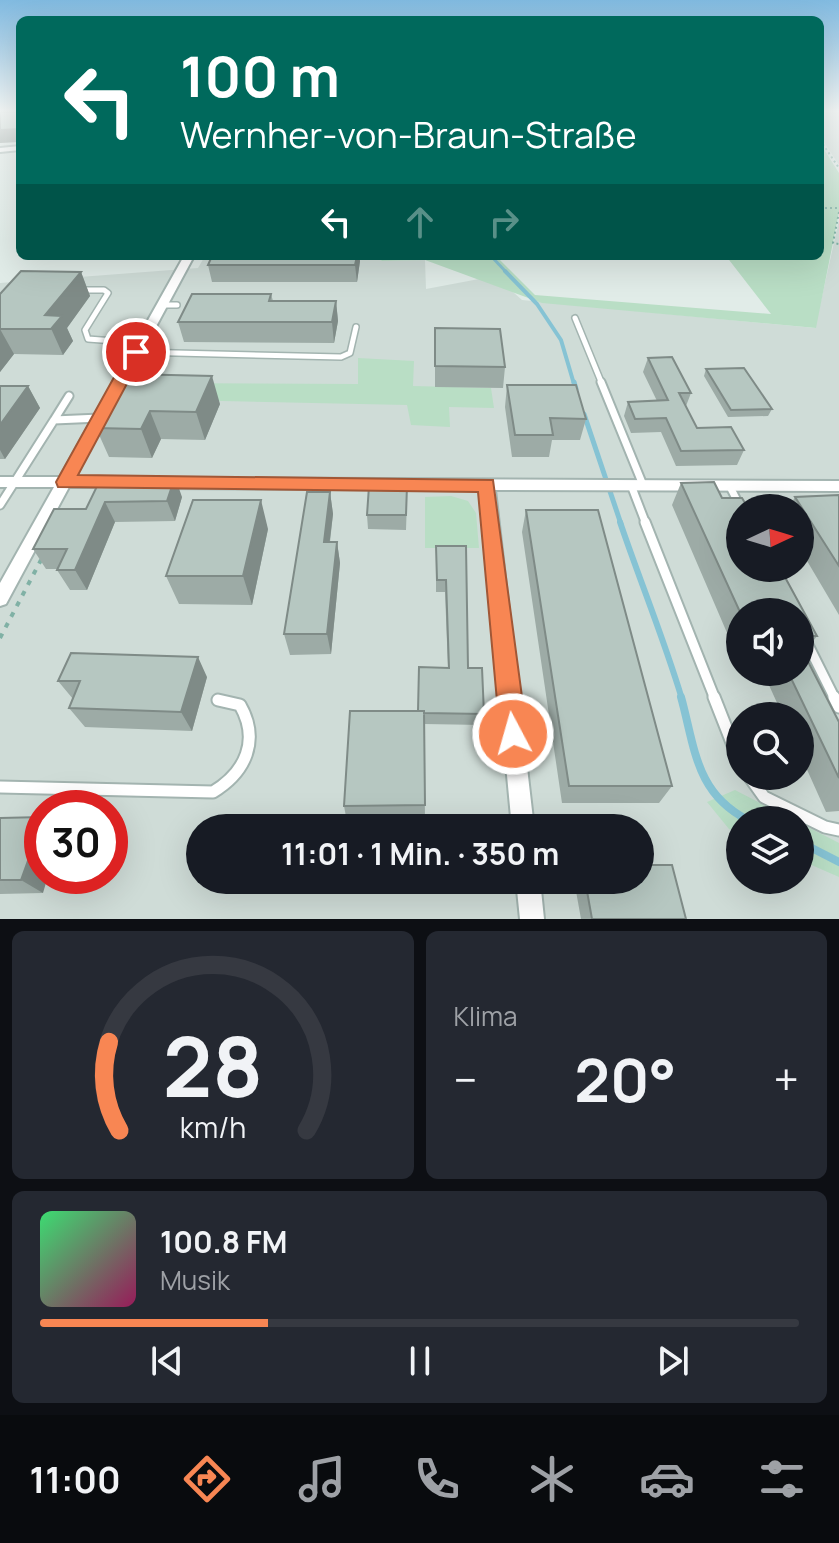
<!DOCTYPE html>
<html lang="de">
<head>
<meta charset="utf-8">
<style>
	:root { --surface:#171b24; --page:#242831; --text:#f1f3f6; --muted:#9ea1a6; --line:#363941; --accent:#f88653 }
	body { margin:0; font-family:Manrope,sans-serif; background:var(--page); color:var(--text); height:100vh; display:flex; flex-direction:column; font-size:30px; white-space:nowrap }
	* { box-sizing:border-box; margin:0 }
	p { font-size:26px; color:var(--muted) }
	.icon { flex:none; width:44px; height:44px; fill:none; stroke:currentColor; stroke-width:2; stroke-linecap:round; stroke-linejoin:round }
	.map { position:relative; height:919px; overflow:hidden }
	.details { display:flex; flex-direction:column; gap:12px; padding:12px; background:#0d0f14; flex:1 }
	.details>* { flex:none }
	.guide { position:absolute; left:16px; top:16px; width:808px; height:244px; border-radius:12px; box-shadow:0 8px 32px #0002; background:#00695c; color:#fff; overflow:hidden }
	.needle { width:52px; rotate:86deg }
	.fabs { position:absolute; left:726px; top:494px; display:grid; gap:16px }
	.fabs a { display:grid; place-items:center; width:88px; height:88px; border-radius:50%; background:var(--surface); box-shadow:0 8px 32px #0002; font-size:40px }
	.speed { position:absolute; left:24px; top:790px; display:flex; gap:16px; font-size:40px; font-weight:700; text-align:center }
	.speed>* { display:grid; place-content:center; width:104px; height:104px; border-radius:50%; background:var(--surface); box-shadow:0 8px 32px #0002; line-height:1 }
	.speed .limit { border:12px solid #d22; background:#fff; color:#111 }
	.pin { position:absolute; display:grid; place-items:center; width:68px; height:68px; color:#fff; margin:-34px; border:4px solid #fff; border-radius:50%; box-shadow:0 2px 8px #0007 }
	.me { position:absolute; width:88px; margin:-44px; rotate:354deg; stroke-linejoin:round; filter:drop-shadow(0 0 6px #0008) }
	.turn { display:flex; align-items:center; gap:28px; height:168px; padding:0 32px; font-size:36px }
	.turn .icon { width:104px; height:104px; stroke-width:2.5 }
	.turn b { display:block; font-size:56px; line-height:68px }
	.lanes { display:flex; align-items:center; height:76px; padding:0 32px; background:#0003; justify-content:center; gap:40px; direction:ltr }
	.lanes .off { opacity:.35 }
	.big { font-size:60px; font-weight:700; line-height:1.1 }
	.details .widget { flex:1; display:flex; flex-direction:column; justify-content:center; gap:12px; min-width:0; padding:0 28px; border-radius:12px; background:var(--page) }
	.details .dial { align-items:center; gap:0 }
	.dial svg { height:208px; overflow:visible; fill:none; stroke:var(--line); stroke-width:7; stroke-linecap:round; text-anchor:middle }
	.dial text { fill:var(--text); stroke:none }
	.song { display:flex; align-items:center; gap:24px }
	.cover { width:96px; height:96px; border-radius:12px; background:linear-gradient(135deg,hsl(140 70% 55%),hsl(330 70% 35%)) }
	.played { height:8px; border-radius:4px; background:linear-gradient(90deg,var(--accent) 30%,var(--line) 30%) }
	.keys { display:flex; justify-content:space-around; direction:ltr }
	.heat { display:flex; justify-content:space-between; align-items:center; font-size:44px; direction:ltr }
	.details .tiles { flex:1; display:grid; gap:12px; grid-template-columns:1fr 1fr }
	.widget:last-child { grid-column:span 2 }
	.trip { position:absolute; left:186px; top:814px; width:468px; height:80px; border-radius:40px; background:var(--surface); box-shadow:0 8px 32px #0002; font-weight:700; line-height:80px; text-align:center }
	.menu { display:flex; height:128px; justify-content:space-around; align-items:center; background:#090b0e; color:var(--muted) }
	.menu .icon { width:56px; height:56px }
	.menu .active { color:var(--accent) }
	.menu b { font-size:36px; color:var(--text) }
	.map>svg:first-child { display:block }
</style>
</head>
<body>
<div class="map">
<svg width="839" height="919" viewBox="0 0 839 919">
	<rect width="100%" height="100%" fill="#e1ece8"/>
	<path fill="#cfdcd7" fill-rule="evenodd" d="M 820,112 L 839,112 L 839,165 L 820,136 Z
		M 839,220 L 839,919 L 0,919 L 0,283 L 198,268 L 205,256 L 372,256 L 382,261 L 425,260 L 426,289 L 495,276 L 522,300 L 815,328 ZM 740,508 L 800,508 L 800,568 L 740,568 ZM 740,612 L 800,612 L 800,672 L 740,672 ZM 740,716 L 800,716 L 800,776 L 740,776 ZM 42,808 L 110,808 L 110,876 L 42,876 ZM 740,820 L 800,820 L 800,880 L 740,880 ZM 200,828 L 640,828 L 640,880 L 200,880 Z"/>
	<path fill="#b9dec5" d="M 820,143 L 839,173 L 839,212 L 816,328 L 542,303 L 425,260 L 382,261 L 372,256 L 496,256 L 535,295 L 771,314 L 726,256 L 820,256 Z
		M 358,358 L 414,361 L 413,386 L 491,388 L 494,408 L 449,407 L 450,427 L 411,425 L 407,405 L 130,399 L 139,383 L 358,384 Z
		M 451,496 L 468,501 L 476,513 L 479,548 L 425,548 L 425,497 Z
		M 735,790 L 793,820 L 740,820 L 740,834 L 729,829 L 707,802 Z
		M 800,823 L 839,843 L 839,877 L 800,860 Z"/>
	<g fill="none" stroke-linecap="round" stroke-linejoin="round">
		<path stroke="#86c3d4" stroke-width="3" d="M 491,256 L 507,273"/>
		<path stroke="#86c3d4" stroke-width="4" d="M 505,271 L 537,304 L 561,340 L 574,384"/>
		<path stroke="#86c3d4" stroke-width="5" d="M 574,382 L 576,389
			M 584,414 L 621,524"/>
		<path stroke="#86c3d4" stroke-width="6" d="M 620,522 C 640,581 664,639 682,699"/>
		<path stroke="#86c3d4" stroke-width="8" d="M 681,697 C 695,747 695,793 748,820
			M 800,842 L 839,862"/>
		<defs>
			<path id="lane-far3" d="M 80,290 L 104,290 L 108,293 L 85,330 L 88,339 L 141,343
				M 162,305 L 177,305
				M 575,318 L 602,384
				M 136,352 L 341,357 L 350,353 L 356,327"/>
			<path id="lane-far2" d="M 601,382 L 643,485
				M 54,420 L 69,396
				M 631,485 L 646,524
				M 729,485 L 741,508
				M 0,505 L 54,420 L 100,418"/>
			<path id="lane-far1" d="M 645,522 L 715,699
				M 800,629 L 835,699"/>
			<path id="lane" d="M 714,697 L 740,763
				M 834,697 L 839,707
				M 749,776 L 764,797 L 825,827 L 839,830
				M 0,787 L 213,792 C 246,772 260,740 240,705 L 218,700
				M 502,824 L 520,824"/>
			<path id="street" d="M 20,146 L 20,150 L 0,152 L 0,148 Z
				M 184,256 L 194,256 L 75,477 L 115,477 L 120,478 L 122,482 L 120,486 L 115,487 L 69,487 L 6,604 L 0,606 L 0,583 L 54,487 L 0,487 L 0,477 L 60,477 Z
				M 159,478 L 839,481 L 839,491 L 495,490 L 534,828 L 512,828 L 480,490 L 159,488 L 154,487 L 152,483 L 154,479 Z
				M 516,880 L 540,880 L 544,919 L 520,919 Z"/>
		</defs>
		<use href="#lane-far3" stroke="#a3b4b0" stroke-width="8"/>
		<use href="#lane-far2" stroke="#a3b4b0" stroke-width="11"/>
		<use href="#lane-far1" stroke="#a3b4b0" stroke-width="13"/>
		<use href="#lane" stroke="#a3b4b0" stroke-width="15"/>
		<use href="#street" stroke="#a3b4b0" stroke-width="4"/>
		<path stroke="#80b1a5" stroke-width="2" stroke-dasharray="2 3" stroke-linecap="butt" d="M 820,140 L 839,168
			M 820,208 L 839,208
			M 839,212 L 833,243 L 839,244"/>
		<path stroke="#80b1a5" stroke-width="4" stroke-dasharray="5 7" stroke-linecap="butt" d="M 0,638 L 41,560"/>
		<use href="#lane-far3" stroke="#fff" stroke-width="5"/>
		<use href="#lane-far2" stroke="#fff" stroke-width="7"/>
		<use href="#lane-far1" stroke="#fff" stroke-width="9"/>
		<use href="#lane" stroke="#fff" stroke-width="11"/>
		<use href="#street" fill="#fff" fill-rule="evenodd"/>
	</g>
	<path fill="#9daba6" d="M 212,256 L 359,256 L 360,261 L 357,282 L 212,282 L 208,265 Z
		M 81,272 L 90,296 L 67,328 L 73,341 L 63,355 L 14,354 L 0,372 L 0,294 Z
		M 271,294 L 273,301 L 336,301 L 338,321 L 334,343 L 184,342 L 178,322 Z
		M 435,328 L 505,367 L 503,388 L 435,387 Z
		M 648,358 L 691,393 L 686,406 L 697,428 L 744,450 L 737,465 L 676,466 L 661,432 L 631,433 L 624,416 L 628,402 L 657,401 L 643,372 Z
		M 706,369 L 772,409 L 768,416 L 728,417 L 704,376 Z
		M 128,374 L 220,404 L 205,440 L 161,439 L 152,458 L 109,457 L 96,428 Z
		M 507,385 L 586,419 L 580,440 L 552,440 L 549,457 L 512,457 L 505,407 Z
		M 0,386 L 28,386 L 40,408 L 5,459 L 0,459 Z
		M 101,478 L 182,497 L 175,521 L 115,522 L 87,590 L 70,590 L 57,570 L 58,569 L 46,569 L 33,549 L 86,509 Z
		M 714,482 L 722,498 L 742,498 L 748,508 L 740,508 L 740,568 L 780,568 L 817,636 L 804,653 L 839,722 L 839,811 L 826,812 L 800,754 L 800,716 L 783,716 L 763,672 L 800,672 L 800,612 L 740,612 L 740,655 L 737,656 L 672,505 L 681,483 Z
		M 330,492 L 333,514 L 330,542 L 337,542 L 340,563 L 331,654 L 290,655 L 284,634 Z
		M 839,495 L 839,615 L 800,549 L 800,508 L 789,508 L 795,497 Z
		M 407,501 L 406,530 L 368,529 L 367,515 Z
		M 526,510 L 672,786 L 659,803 L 562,803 L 522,532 Z
		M 268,529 L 252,605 L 179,604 L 166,576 Z
		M 436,546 L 466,546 L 468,668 L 484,714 L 483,725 L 424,724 L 425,821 L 347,822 L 344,806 L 418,711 L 448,668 L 445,592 L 436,592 Z
		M 207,677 L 192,731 L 85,727 L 69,708 L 73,699 L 58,681 Z
		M 0,818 L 43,893 L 0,894 Z
		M 574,880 L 640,880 L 686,919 L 581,919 Z"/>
	<path fill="#7f8b87" d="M 20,129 L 20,142 L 0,143 L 0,130 Z
		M 357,256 L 359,256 L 360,261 L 357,282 L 355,265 Z
		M 81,272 L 90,296 L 67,328 L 73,341 L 63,355 L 45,315 Z
		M 336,301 L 338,321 L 334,343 L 332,322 Z
		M 0,329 L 14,354 L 0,372 Z
		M 212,376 L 220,404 L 205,440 L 196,412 Z
		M 28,386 L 40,408 L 5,459 L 0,450 L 0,425 Z
		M 150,411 L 161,439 L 152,458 L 141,429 Z
		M 175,477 L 182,497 L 175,521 L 167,501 Z
		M 330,492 L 333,514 L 327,563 L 324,542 Z
		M 261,500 L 268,529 L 252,605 L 243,576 Z
		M 105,502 L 115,522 L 87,590 L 75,570 Z
		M 337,542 L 340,563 L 331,654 L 327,634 Z
		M 198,657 L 207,677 L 192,731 L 181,712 Z
		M 42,822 L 42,876 L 48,876 L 43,893 L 21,880 Z"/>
	<path fill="#b6c7c1" stroke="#7f8b87" stroke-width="2" d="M 0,112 L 20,112 L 20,129 L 0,130 Z
		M 212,256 L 357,256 L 355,265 L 208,265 Z
		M 21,271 L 81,272 L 45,315 L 62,316 L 51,329 L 0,329 L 0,294 Z
		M 192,294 L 271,294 L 269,301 L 336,301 L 332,322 L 178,322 Z
		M 435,328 L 500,329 L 505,367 L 435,366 Z
		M 672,357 L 691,393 L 679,393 L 697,428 L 731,427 L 744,450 L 681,451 L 666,418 L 635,419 L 628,402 L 668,400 L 648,358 Z
		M 744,368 L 772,409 L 731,410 L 706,369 Z
		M 128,374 L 212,376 L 196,412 L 150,411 L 141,429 L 96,428 Z
		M 507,385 L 576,385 L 586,419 L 550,418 L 553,435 L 515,435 Z
		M 0,386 L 28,386 L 0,425 Z
		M 175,477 L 167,501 L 105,502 L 75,570 L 57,570 L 67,549 L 33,549 L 54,509 L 86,509 L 101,478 Z
		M 714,482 L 722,498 L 742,498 L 748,508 L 740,508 L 740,568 L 780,568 L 817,636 L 800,636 L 800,612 L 740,612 L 681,483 Z
		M 369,486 L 407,486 L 406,515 L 367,515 Z
		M 307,492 L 330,492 L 324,542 L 337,542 L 327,634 L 284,634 Z
		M 839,495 L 839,566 L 795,497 Z
		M 193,500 L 261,500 L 243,576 L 166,576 Z
		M 526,510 L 598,510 L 672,786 L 569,786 Z
		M 436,546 L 466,546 L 468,668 L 482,668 L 484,714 L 424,713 L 424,711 L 418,711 L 419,667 L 449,668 L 446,580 L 437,580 Z
		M 800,646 L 839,722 L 839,778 L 788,672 L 800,672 Z
		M 71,653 L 198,657 L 181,712 L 69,708 L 80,681 L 58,681 Z
		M 350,711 L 424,711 L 425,805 L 344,806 Z
		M 42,817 L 42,822 L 21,880 L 0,880 L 0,818 Z
		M 640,865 L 672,865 L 686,919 L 592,919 L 585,880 L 640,880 Z"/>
	<linearGradient id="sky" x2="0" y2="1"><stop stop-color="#81bae0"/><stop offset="0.46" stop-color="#f2f6f5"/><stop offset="1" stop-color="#f2f6f5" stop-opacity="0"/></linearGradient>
	<rect width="839" height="241" fill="url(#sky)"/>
	<path fill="#f88653" stroke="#a15736" stroke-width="2" d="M 136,348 L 144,352 L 78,475 L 493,480 L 527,734 L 523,743 L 513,747 L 504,743 L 500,734 L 478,492 L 58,487 L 56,482 L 128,352 Z"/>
</svg>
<div class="fabs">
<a><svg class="needle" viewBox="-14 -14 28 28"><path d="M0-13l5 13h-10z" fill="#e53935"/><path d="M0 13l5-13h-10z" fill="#9ea1a6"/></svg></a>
<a><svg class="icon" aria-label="sound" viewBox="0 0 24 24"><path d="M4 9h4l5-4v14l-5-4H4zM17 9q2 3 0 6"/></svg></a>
<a><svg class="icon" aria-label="search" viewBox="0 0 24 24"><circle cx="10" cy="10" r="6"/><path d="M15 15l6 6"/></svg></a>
<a><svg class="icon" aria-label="layers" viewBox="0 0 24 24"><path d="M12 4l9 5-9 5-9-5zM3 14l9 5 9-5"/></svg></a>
</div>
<div class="speed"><div class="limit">30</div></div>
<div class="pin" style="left:136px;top:352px;background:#d93025"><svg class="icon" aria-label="arrive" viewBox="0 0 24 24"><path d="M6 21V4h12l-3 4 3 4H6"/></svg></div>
<svg class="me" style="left:513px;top:734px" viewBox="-20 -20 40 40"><circle r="17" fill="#f88653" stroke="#fff" stroke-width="3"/><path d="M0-11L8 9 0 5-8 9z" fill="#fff"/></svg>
<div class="trip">11:01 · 1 Min. · 350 m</div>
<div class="guide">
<div class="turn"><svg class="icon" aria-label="left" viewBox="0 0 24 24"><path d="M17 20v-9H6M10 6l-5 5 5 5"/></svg><div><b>100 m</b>Wernher-von-Braun-Straße</div></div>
<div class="lanes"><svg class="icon" aria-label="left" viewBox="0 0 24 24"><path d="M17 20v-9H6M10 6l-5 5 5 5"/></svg><svg class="icon off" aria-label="ahead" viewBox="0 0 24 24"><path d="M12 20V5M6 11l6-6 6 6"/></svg><svg class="icon off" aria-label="right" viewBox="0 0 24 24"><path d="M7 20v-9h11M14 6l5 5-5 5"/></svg></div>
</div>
</div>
<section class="details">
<div class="tiles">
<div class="widget dial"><svg viewBox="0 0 100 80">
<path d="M14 69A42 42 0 1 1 86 69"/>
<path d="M14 69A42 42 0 0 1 10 35" stroke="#f88653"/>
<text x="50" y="56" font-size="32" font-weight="700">28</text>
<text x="50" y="72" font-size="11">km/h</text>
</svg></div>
<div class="widget"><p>Klima</p>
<div class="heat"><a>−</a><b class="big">20°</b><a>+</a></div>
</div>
<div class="widget">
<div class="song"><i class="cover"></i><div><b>100.8 FM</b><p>Musik</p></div></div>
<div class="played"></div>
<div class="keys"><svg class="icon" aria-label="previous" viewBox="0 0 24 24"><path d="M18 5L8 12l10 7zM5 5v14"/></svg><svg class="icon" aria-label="pause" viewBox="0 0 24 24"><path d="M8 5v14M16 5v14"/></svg><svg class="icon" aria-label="next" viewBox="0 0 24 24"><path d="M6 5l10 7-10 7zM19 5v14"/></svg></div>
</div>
</div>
</section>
<nav class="menu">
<b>11:00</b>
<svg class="icon active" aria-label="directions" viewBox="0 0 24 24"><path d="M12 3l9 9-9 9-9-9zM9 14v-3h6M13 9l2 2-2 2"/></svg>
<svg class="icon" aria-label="music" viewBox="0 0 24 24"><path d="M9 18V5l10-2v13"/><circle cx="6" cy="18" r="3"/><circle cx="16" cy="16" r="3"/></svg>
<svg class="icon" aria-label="phone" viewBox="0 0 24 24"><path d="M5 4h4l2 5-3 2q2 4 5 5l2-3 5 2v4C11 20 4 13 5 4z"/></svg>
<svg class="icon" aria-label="climate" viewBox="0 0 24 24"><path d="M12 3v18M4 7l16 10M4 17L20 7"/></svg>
<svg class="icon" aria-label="car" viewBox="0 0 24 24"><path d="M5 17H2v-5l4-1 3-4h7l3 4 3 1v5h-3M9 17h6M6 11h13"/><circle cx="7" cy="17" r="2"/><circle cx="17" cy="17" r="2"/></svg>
<svg class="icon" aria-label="filters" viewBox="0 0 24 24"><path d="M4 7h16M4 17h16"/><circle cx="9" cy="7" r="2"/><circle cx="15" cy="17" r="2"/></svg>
</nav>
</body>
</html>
